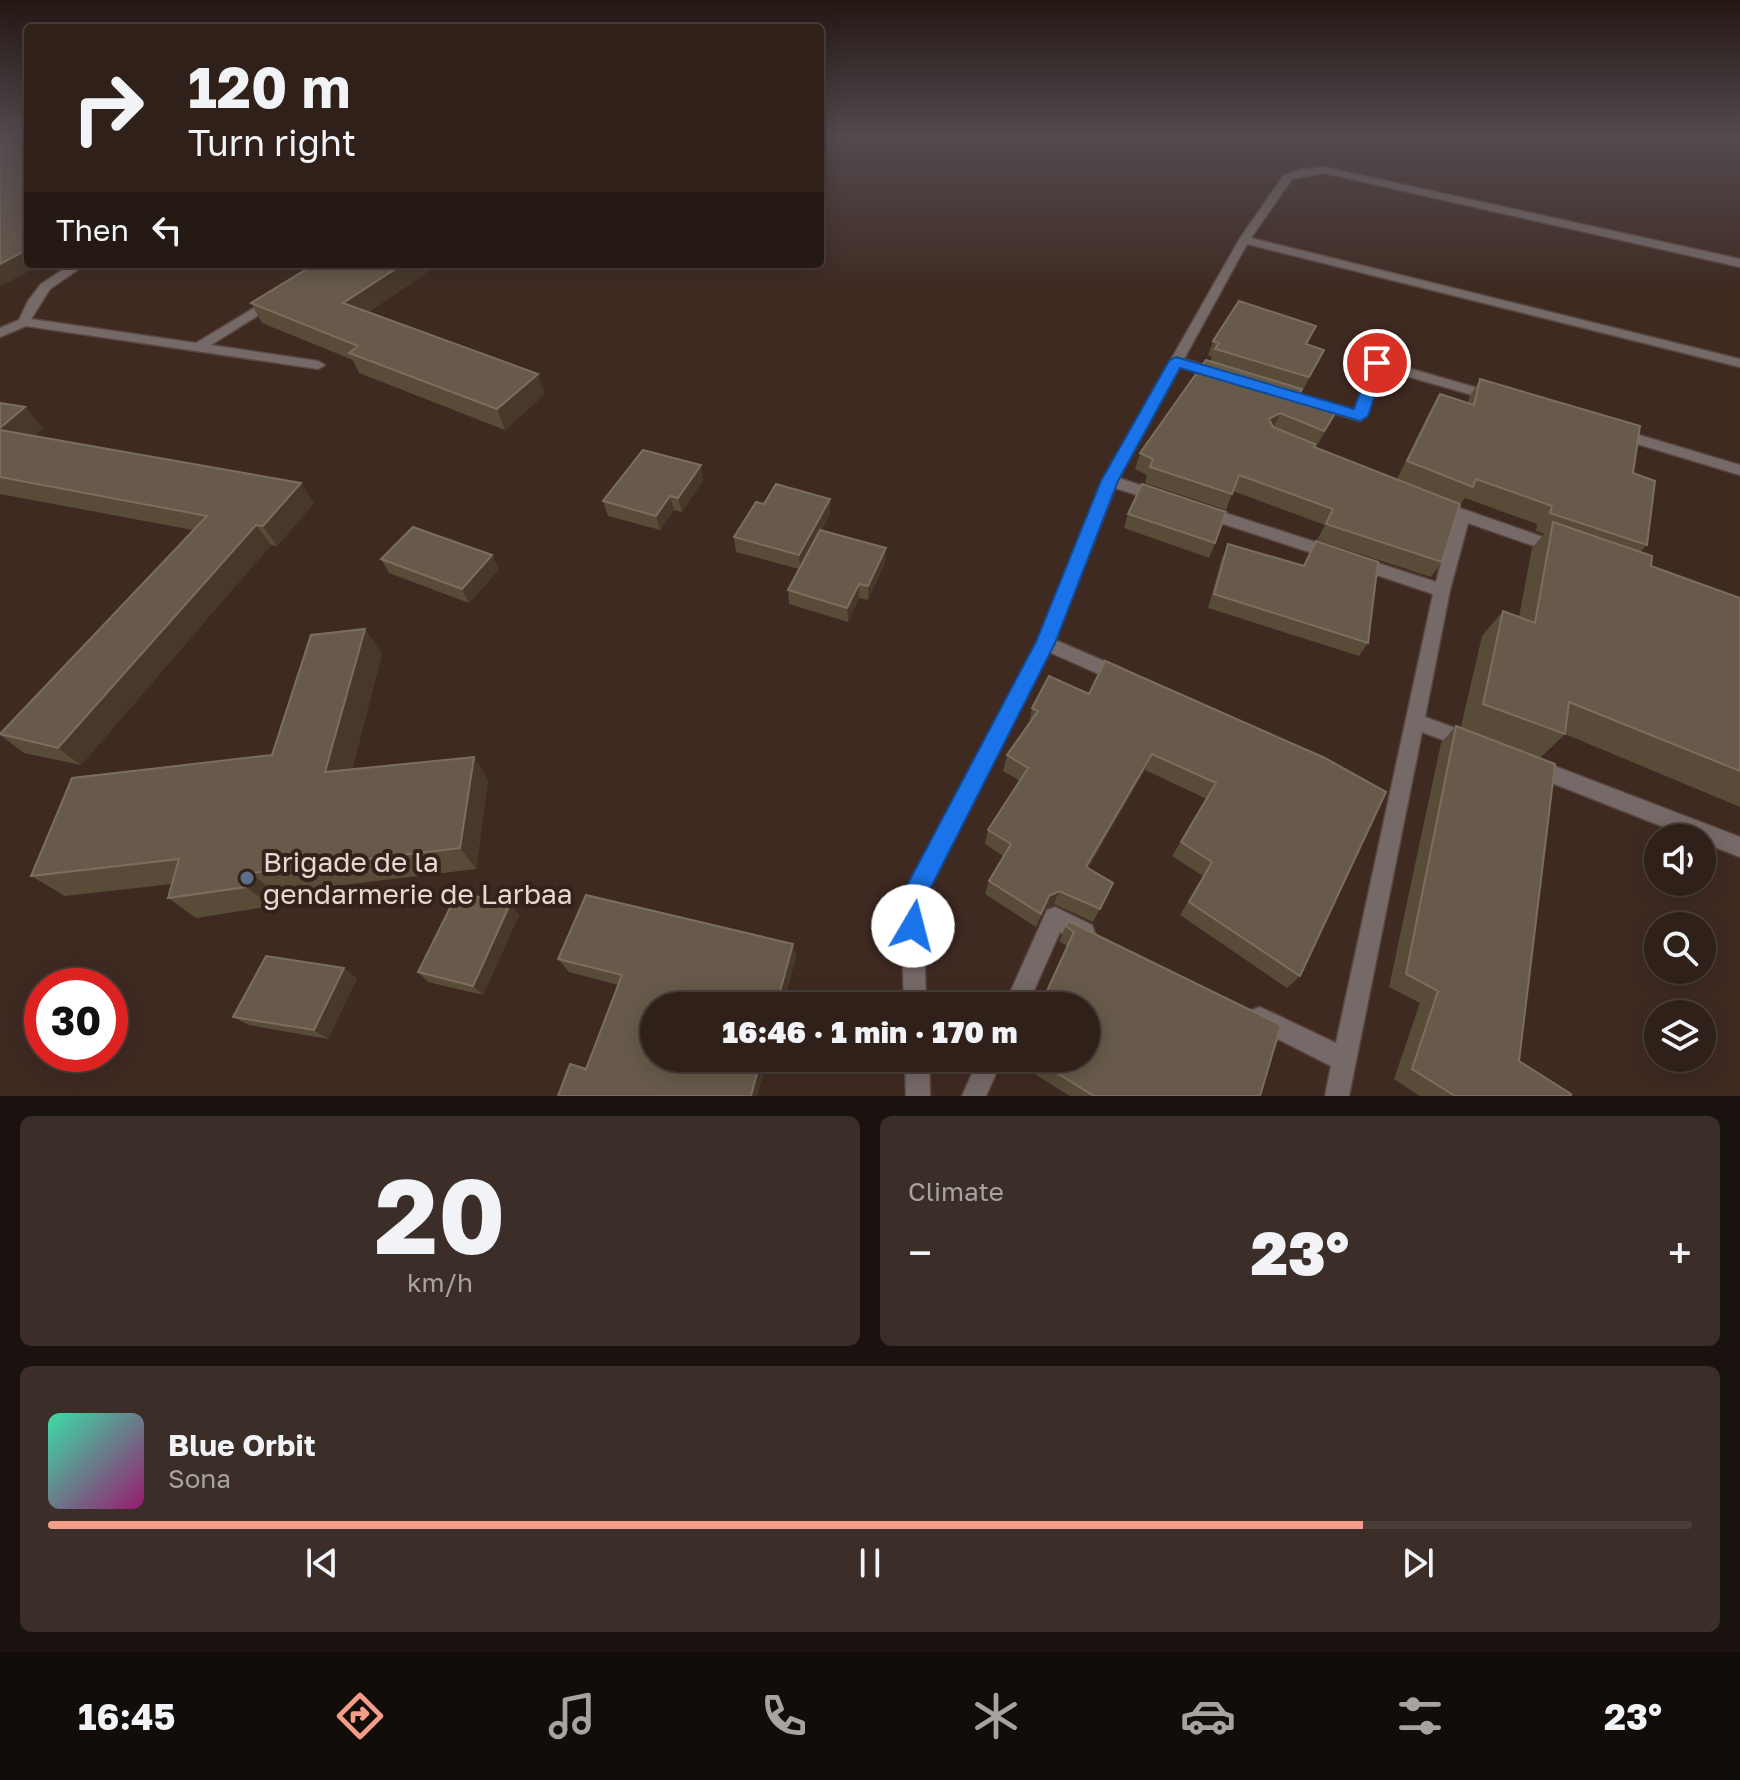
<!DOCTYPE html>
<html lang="en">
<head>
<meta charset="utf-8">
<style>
	:root { --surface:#2f201a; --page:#3b2d27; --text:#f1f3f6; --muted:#a7a3a2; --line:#4a3e39; --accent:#f49e89 }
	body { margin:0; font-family:"Golos Text",sans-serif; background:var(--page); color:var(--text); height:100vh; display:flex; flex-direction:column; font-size:30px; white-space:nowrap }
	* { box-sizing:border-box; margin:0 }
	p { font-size:26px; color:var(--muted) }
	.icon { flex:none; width:44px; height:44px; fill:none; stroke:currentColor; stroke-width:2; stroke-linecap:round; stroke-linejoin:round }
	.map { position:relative; height:1096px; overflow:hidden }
	.panel { display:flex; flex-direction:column; gap:20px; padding:20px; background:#1a120e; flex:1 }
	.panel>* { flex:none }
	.hud { position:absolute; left:24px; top:24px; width:800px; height:244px; border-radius:8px; box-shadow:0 4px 20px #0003,0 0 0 2px var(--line); background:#2f201a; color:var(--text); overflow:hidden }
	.buttons { position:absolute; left:1644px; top:824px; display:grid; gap:16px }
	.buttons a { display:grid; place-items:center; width:72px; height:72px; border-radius:50%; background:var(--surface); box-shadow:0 4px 20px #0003,0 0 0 2px var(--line); font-size:40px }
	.speed { position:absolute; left:24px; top:968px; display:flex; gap:16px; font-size:40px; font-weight:700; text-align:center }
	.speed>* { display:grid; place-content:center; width:104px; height:104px; border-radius:50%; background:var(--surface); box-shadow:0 4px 20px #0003,0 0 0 2px var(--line); line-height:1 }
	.speed .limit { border:12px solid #d22; background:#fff; color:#111 }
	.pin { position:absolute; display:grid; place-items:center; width:68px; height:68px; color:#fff; margin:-34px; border:4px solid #fff; border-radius:50%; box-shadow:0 2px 8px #0007 }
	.me { position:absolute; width:88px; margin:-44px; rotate:8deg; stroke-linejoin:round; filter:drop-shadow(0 0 6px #0008) }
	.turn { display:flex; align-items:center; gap:28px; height:168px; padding:0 32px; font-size:36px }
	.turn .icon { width:104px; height:104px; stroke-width:2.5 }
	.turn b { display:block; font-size:56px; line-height:68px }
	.then { display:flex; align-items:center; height:76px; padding:0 32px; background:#0003; gap:16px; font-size:30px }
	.big { font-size:60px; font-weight:800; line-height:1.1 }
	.panel .tile { flex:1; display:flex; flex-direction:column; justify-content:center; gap:12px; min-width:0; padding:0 28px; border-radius:12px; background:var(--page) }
	.panel .dial { align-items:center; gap:0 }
	.dial b { font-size:104px; line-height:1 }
	.song { display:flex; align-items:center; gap:24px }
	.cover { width:96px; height:96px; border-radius:12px; background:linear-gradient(135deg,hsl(160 70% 55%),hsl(320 70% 35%)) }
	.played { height:8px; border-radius:4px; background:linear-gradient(90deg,var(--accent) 80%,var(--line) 80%) }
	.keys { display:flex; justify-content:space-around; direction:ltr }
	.heat { display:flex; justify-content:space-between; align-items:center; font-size:44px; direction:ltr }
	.panel .tiles { flex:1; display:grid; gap:20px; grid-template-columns:1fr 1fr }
	.tile:last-child { grid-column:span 2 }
	.trip { position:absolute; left:640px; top:992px; width:460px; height:80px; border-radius:40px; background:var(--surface); box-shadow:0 4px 20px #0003,0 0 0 2px var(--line); font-weight:800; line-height:80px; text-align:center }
	.tabs { display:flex; height:128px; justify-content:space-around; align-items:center; background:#130d0a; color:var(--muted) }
	.tabs .icon { width:56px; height:56px }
	.tabs .selected { color:var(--accent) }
	.tabs b { font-size:36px; color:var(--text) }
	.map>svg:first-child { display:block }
</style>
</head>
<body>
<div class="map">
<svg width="1740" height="1096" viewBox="0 0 1740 1096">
	<rect width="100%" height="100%" fill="#3f2a22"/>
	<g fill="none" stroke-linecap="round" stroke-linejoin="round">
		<defs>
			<path id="minor" d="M 1324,167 L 1740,259 L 1740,267 L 1324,173 L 1292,179 L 1251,238 L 1740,359 L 1740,367 L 1247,244 L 1184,359 L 1223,371 L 1225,374 L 1218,378 L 1180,367 L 1119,478 L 1164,493 L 1167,497 L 1159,502 L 1115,488 L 1055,640 L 1125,670 L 1128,675 L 1125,680 L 1119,683 L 1049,652 L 923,901 L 926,1006 L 904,1006 L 901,900 L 1037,642 L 1102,481 L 1240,238 L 1284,175 L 1303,169 Z
				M 71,264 L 86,264 L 50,289 L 31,319 L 196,343 L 274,296 L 280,300 L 278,303 L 211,345 L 318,361 L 325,365 L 318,369 L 26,326 L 0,337 L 0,328 L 19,320 L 28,301 L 41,284 Z
				M 1377,359 L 1498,394 L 1500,397 L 1493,401 L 1382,369 L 1367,416 L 1360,421 L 1273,395 L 1271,392 L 1278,388 L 1355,410 L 1370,363 Z
				M 1619,429 L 1740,465 L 1740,475 L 1614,437 L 1612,434 Z
				M 1204,506 L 1340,550 L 1342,554 L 1340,558 L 1334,560 L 1199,516 L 1196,512 Z
				M 1454,506 L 1563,544 L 1565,548 L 1557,554 L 1468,523 L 1450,590 L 1425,717 L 1477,736 L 1479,742 L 1477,748 L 1470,750 L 1422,732 L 1349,1096 L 1325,1096 L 1331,1066 L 1252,1026 L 1249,1018 L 1252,1010 L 1260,1007 L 1336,1043 L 1433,594 L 1350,566 L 1348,562 L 1350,558 L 1356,556 L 1436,582 L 1453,518 L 1446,512 Z
				M 1536,759 L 1740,837 L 1740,857 L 1702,842 L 1702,838 L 1692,838 L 1529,774 L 1526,768 L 1529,762 Z
				M 1055,907 L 1092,925 L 1095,933 L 1092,941 L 1084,944 L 1060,932 L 1027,1006 L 1004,1006 L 1047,910 Z
				M 905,1058 L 929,1058 L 930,1096 L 906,1096 Z
				M 979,1058 L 1003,1058 L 986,1096 L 962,1096 Z"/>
		</defs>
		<use href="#minor" stroke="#5a463e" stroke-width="3"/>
		<use href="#minor" fill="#766a68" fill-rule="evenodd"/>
	</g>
	<path fill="#584c39" d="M 251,303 L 369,312 L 545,394 L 505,430 L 359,373 L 353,360 L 262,323 Z
		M 1213,341 L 1308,345 L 1324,350 L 1317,365 L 1298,398 L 1336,412 L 1328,428 L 1316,447 L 1314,446 L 1314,447 L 1397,479 L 1429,413 L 1440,394 L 1468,403 L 1469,398 L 1480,379 L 1633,473 L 1647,545 L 1640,552 L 1651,566 L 1740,598 L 1740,807 L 1565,734 L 1540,758 L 1519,1061 L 1571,1096 L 1420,1096 L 1394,1079 L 1420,1003 L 1389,987 L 1441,743 L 1456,726 L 1461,727 L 1482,636 L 1503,611 L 1519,617 L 1532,548 L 1544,534 L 1536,531 L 1537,524 L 1465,498 L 1460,505 L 1442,562 L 1431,577 L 1317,540 L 1325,525 L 1233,491 L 1226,510 L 1145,483 L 1147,475 L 1135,469 L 1140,453 L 1210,362 L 1212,357 L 1208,355 Z
		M 0,403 L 25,407 L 43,428 L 34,436 L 301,483 L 314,503 L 277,546 L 271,545 L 81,765 L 24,753 L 0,735 L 193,530 L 0,494 Z
		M 703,480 L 682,512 L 674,510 L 660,530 L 608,516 L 603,501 Z
		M 830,499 L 830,513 L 821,531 L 885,562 L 868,600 L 859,598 L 848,622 L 789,604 L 788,590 L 799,569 L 736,552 L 734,537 L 764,504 Z
		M 1128,514 L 1215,543 L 1209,558 L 1124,528 Z
		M 1228,544 L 1368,643 L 1359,656 L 1208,608 L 1222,558 Z
		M 492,555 L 499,569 L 469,603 L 389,573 L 381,559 Z
		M 365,629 L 382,654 L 352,769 L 474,757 L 488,780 L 476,869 L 276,893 L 272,906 L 196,918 L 168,898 L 172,884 L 65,896 L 31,876 L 272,755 Z
		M 1089,694 L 1325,758 L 1300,976 L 1287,988 L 1180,915 L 1203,876 L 1172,856 L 1207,799 L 1145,770 L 1088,868 L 1113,883 L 1093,922 L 1054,904 L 1044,909 L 1036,927 L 985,894 L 989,881 L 1003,856 L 985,844 L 988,830 L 1020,781 L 1003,771 L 1007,755 L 1029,724 L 1032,708 Z
		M 510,904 L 519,915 L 483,995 L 428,982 L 418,972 Z
		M 1068,921 L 1260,1096 L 1070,1096 L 1015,1062 L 1017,1058 L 1086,1058 L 1067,946 L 1059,941 Z
		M 793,944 L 796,957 L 782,1006 L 654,1006 L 768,1058 L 757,1096 L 558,1096 L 586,1069 L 618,985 L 569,972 L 558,959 Z
		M 357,978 L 328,1039 L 249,1025 L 233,1017 Z"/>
	<path fill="#473829" d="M 28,249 L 28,264 L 42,264 L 0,287 L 0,264 Z
		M 403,264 L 440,264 L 353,323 L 343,303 Z
		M 1324,350 L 1317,365 L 1303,391 L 1309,377 Z
		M 538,374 L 545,394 L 505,430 L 497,409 Z
		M 25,407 L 43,428 L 17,450 L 0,431 L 0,428 Z
		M 1336,412 L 1328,428 L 1316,447 L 1324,431 Z
		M 1280,413 L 1273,429 L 1269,419 Z
		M 701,465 L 703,480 L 682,512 L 678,498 Z
		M 301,483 L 314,503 L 277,546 L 263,526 Z
		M 670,496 L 674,510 L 660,530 L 656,516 Z
		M 830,499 L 830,513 L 800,569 L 799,555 Z
		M 256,525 L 271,545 L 81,765 L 58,748 Z
		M 886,548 L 885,562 L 868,600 L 868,586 Z
		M 492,555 L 499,569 L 469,603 L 462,589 Z
		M 859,584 L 859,598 L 848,622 L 847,608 Z
		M 365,629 L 382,654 L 345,794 L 325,772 Z
		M 1152,754 L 1145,770 L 1081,881 L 1086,867 Z
		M 474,757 L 488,780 L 476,869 L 460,848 Z
		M 251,873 L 276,893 L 272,906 L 246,887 Z
		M 1059,891 L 1054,904 L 1044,909 L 1036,927 L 1049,896 Z
		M 510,904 L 519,915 L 483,995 L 473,986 Z
		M 793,944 L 796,957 L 782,1006 L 776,1006 Z
		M 344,968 L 357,978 L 328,1039 L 314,1030 Z
		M 761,1058 L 768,1058 L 757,1096 L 751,1096 Z"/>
	<path fill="#675a4a" stroke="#7b6e5f" stroke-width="2" d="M 0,136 L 28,136 L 28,249 L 0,264 Z
		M 315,264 L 403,264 L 343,303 L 538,374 L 497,409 L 349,353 L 358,346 L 251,303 Z
		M 1239,301 L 1316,326 L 1306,344 L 1324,350 L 1309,377 L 1215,349 L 1219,343 L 1213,341 Z
		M 1206,360 L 1302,389 L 1298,397 L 1336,412 L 1324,431 L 1280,413 L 1269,419 L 1273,427 L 1315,444 L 1314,447 L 1460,504 L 1442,562 L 1326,524 L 1333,509 L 1239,475 L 1232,494 L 1150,467 L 1153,459 L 1140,453 Z
		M 1480,379 L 1640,426 L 1633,473 L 1655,481 L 1647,545 L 1550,513 L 1552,506 L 1476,479 L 1473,487 L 1407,461 L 1440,394 L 1474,405 Z
		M 0,403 L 25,407 L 0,428 Z
		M 0,430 L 301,483 L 263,526 L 256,525 L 58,748 L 0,734 L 207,516 L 0,477 Z
		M 643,450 L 701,465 L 678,498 L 670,496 L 656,516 L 603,501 Z
		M 776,484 L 830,499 L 799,555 L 734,537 L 756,502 L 764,504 Z
		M 1142,484 L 1226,512 L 1215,543 L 1128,514 Z
		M 1553,522 L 1652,556 L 1651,566 L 1740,598 L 1740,771 L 1569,702 L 1565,734 L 1483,704 L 1503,611 L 1535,623 Z
		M 413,527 L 492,555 L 462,589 L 381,559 Z
		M 820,530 L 886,548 L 868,586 L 859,584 L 847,608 L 788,590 Z
		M 1316,541 L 1378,562 L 1368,643 L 1214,594 L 1228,544 L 1304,566 Z
		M 365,629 L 325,772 L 474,757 L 460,848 L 251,873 L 246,887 L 168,898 L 179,859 L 31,876 L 72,778 L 272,755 L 311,635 Z
		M 1105,661 L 1325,758 L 1386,792 L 1300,976 L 1189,902 L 1212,862 L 1181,842 L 1216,783 L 1152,754 L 1086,867 L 1113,883 L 1100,909 L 1059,891 L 1049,896 L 1041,914 L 989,881 L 1011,844 L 988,830 L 1028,768 L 1007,755 L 1038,711 L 1032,708 L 1049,676 L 1089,694 Z
		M 1456,726 L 1555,764 L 1519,1061 L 1571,1094 L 1571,1096 L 1455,1096 L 1412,1069 L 1438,991 L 1406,974 Z
		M 458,892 L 510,904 L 473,986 L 418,972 Z
		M 586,895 L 793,944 L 776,1006 L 654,1006 L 654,1058 L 761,1058 L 751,1096 L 558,1096 L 570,1064 L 586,1069 L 622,975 L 558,959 Z
		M 1068,921 L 1281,1025 L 1260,1096 L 1094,1096 L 1033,1058 L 1086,1058 L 1086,1006 L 1040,1006 L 1074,932 L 1066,926 Z
		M 266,956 L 344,968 L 314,1030 L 233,1017 Z"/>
	<linearGradient id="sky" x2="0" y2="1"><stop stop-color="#231713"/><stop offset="0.47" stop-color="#524a4f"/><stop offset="1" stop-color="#524a4f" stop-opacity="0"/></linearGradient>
	<rect width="1740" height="289" fill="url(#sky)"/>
	<path fill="#1a73e8" stroke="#114b97" stroke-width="2" d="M 1176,357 L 1354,409 L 1372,360 L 1377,359 L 1385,363 L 1368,416 L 1360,421 L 1180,368 L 1118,481 L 1055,643 L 924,901 L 925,926 L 921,935 L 913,939 L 904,935 C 899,922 898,905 904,891 L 1036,642 L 1101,481 L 1169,361 Z"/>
	<circle fill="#5c6f8a" stroke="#342119" stroke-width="3" cx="247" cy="878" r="8"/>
	<g text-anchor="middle" stroke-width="8" stroke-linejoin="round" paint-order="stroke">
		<g font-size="28" fill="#e5d7d2" stroke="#342119" text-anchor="start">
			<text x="263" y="872">Brigade de la<tspan x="263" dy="32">gendarmerie de Larbaa</tspan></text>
		</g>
	</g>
</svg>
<div class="buttons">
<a><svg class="icon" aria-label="sound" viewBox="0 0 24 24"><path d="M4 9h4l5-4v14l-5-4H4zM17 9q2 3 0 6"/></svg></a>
<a><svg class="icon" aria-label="search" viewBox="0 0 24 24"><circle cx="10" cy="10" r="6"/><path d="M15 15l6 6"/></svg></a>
<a><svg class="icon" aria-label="layers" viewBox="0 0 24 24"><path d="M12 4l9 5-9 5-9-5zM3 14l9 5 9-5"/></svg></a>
</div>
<div class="speed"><div class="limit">30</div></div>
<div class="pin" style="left:1377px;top:363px;background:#d93025"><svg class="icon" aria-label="arrive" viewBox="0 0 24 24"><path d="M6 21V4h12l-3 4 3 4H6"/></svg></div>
<svg class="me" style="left:913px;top:926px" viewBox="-20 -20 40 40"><circle r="19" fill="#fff"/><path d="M0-13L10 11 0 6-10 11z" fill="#1a73e8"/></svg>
<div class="trip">16:46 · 1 min · 170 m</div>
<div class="hud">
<div class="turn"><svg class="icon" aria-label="right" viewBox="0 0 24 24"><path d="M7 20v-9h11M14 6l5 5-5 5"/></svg><div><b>120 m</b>Turn right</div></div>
<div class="then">Then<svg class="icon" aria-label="left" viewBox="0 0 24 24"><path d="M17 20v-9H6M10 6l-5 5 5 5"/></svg></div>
</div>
</div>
<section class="panel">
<div class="tiles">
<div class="tile dial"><b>20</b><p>km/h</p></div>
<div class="tile"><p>Climate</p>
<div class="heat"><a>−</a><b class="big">23°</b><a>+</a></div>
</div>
<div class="tile">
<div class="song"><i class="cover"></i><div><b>Blue Orbit</b><p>Sona</p></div></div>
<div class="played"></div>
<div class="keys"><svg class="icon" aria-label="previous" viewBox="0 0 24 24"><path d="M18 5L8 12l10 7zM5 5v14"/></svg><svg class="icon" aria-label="pause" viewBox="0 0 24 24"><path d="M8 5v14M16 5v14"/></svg><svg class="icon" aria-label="next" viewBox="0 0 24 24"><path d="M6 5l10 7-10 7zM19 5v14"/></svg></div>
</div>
</div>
</section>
<nav class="tabs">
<b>16:45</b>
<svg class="icon selected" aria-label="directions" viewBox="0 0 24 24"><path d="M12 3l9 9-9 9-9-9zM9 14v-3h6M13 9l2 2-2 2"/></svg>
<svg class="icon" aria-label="music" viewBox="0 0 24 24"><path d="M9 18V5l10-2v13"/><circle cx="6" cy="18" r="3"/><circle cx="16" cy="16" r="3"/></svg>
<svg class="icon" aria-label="phone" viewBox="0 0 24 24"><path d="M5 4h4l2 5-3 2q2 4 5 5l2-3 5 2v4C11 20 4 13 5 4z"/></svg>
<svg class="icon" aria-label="climate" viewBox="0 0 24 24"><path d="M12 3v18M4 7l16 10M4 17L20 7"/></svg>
<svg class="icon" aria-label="car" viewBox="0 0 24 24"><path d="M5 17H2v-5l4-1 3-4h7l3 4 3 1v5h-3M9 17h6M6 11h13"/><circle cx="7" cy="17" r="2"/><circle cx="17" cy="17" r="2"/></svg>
<svg class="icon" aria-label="filters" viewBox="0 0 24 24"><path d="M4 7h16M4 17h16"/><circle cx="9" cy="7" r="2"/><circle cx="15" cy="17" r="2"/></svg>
<b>23°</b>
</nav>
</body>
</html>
